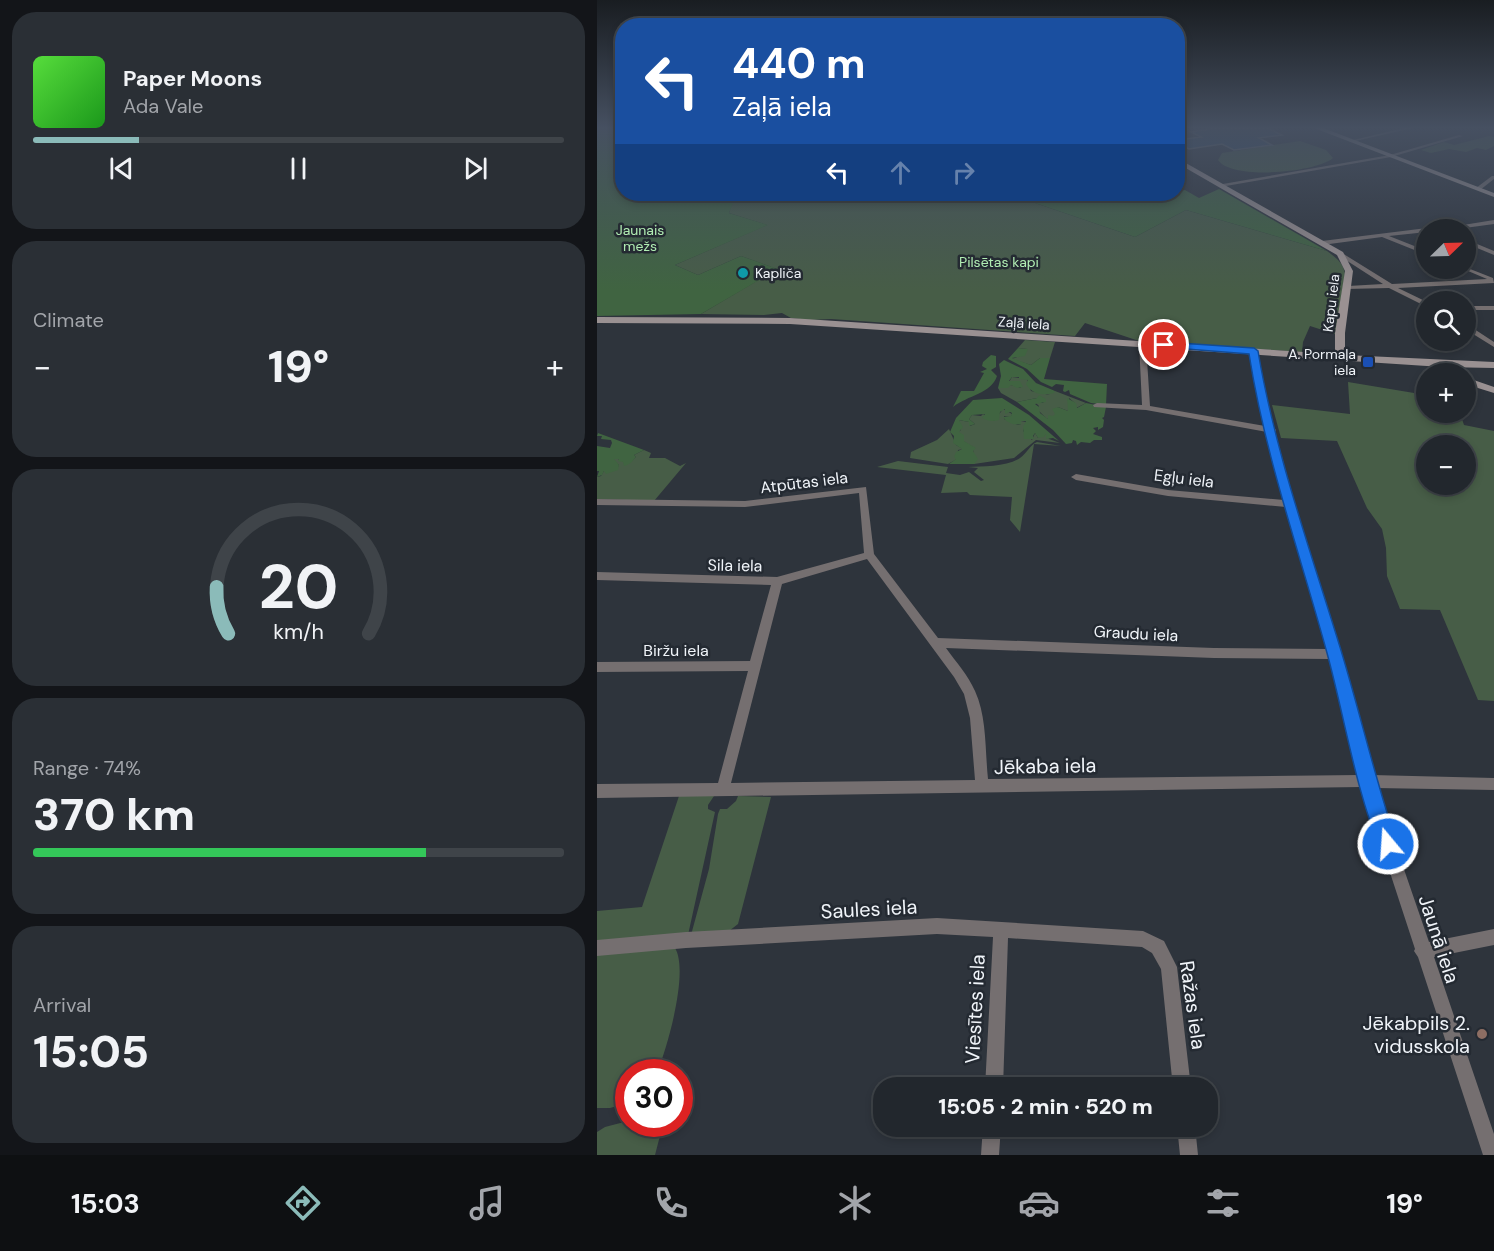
<!DOCTYPE html>
<html lang="en">
<head>
<meta charset="utf-8">
<style>
	:root { --surface:#22272d; --page:#2a2f35; --text:#f1f3f6; --muted:#a2a5aa; --line:#3f4449; --accent:#8bbbb9 }
	body { margin:0; font-family:"DM Sans",sans-serif; background:var(--page); color:var(--text); height:100vh; display:flex; flex-direction:column; font-size:22px; white-space:nowrap }
	* { box-sizing:border-box; margin:0 }
	p { font-size:20px; color:var(--muted) }
	.icon { flex:none; width:33px; height:33px; fill:none; stroke:currentColor; stroke-width:2; stroke-linecap:round; stroke-linejoin:round }
	.map { position:relative; flex:1; overflow:hidden }
	.panel { display:flex; flex-direction:column; gap:12px; padding:12px; background:#131519; width:597px }
	.panel>* { flex:none }
	.banner { position:absolute; left:18px; top:18px; width:570px; height:183px; border-radius:24px; box-shadow:0 3px 9px #0003,0 0 0 2px var(--line); background:#1a4fa0; color:#fff; overflow:hidden }
	.needle { width:39px; rotate:67deg }
	.controls { position:absolute; left:819px; top:219px; display:grid; gap:12px }
	.controls a { display:grid; place-items:center; width:60px; height:60px; border-radius:50%; background:var(--surface); box-shadow:0 3px 9px #0003,0 0 0 2px var(--line); font-size:30px }
	.speed { position:absolute; left:18px; top:1059px; display:flex; gap:12px; font-size:30px; font-weight:700; text-align:center }
	.speed>* { display:grid; place-content:center; width:78px; height:78px; border-radius:50%; background:var(--surface); box-shadow:0 3px 9px #0003,0 0 0 2px var(--line); line-height:1 }
	.speed .limit { border:9px solid #d22; background:#fff; color:#111 }
	.pin { position:absolute; display:grid; place-items:center; width:51px; height:51px; color:#fff; margin:-26px; border:3px solid #fff; border-radius:50%; box-shadow:0 2px 6px #0007 }
	.me { position:absolute; width:66px; margin:-33px; rotate:342deg; stroke-linejoin:round; filter:drop-shadow(0 0 4px #0008) }
	.turn { display:flex; align-items:center; gap:21px; height:126px; padding:0 18px; font-size:27px }
	.turn .icon { width:78px; height:78px; stroke-width:2.5 }
	.turn b { display:block; font-size:42px; line-height:51px }
	.lanes { display:flex; align-items:center; height:57px; padding:0 18px; background:#0003; justify-content:center; gap:30px; direction:ltr }
	.lanes .off { opacity:.35 }
	.big { font-size:45px; font-weight:800; line-height:1.1 }
	.panel .card { flex:1; display:flex; flex-direction:column; justify-content:center; gap:9px; min-width:0; padding:0 21px; border-radius:24px; background:var(--page) }
	.panel .dial { align-items:center; gap:0 }
	.dial svg { height:156px; overflow:visible; fill:none; stroke:var(--line); stroke-width:7; stroke-linecap:round; text-anchor:middle }
	.dial text { fill:var(--text); stroke:none }
	.song { display:flex; align-items:center; gap:18px }
	.cover { width:72px; height:72px; border-radius:9px; background:linear-gradient(135deg,hsl(110 70% 55%),hsl(120 70% 35%)) }
	.played { height:6px; border-radius:3px; background:linear-gradient(90deg,var(--accent) 20%,var(--line) 20%) }
	.keys { display:flex; justify-content:space-around; direction:ltr }
	.heat { display:flex; justify-content:space-between; align-items:center; font-size:33px; direction:ltr }
	.charge { height:9px; border-radius:4px; background:linear-gradient(90deg,#34c759 74%,var(--line) 0) }
	.trip { position:absolute; left:276px; top:1077px; width:345px; height:60px; border-radius:24px; background:var(--surface); box-shadow:0 3px 9px #0003,0 0 0 2px var(--line); font-weight:800; line-height:60px; text-align:center }
	.menu { display:flex; height:96px; justify-content:space-around; align-items:center; background:#0e1012; color:var(--muted) }
	.menu .icon { width:42px; height:42px }
	.menu .current { color:var(--accent) }
	.menu b { font-size:27px; color:var(--text) }
	main { display:flex; flex:1; min-height:0 }
	.map>svg:first-child { display:block }
</style>
</head>
<body>
<main>
<section class="panel">
<div class="card">
<div class="song"><i class="cover"></i><div><b>Paper Moons</b><p>Ada Vale</p></div></div>
<div class="played"></div>
<div class="keys"><svg class="icon" aria-label="previous" viewBox="0 0 24 24"><path d="M18 5L8 12l10 7zM5 5v14"/></svg><svg class="icon" aria-label="pause" viewBox="0 0 24 24"><path d="M8 5v14M16 5v14"/></svg><svg class="icon" aria-label="next" viewBox="0 0 24 24"><path d="M6 5l10 7-10 7zM19 5v14"/></svg></div>
</div>
<div class="card"><p>Climate</p>
<div class="heat"><a>−</a><b class="big">19°</b><a>+</a></div>
</div>
<div class="card dial"><svg viewBox="0 0 100 80">
<path d="M14 69A42 42 0 1 1 86 69"/>
<path d="M14 69A42 42 0 0 1 8 45" stroke="#8bbbb9"/>
<text x="50" y="56" font-size="32" font-weight="700">20</text>
<text x="50" y="72" font-size="11">km/h</text>
</svg></div>
<div class="card"><p>Range · 74%</p><b class="big">370 km</b><div class="charge"></div></div>
<div class="card"><p>Arrival</p><b class="big">15:05</b></div>
</section>
<div class="map">
<svg width="897" height="1155" viewBox="0 0 897 1155">
	<rect width="100%" height="100%" fill="#2e343c"/>
	<path fill="#475d47" fill-rule="evenodd" d="M 892,136 L 897,137 L 897,146 L 889,150 L 880,148 L 869,152 L 852,149 L 834,153 L 824,150 L 847,142 L 857,145 Z
		M 703,141 L 729,150 L 736,158 C 720,172 635,181 621,160 L 625,153 Z
		M 101,194 L 412,194 L 538,237 L 589,210 L 730,251 C 739,258 746,262 748,274 L 738,334 L 713,326 L 706,342 L 705,352 L 542,341 L 488,323 L 478,336 L 234,319 L 212,320 L 194,318 L 185,313 L 167,315 L 104,314 L 180,269 L 144,256 L 101,275 L 78,265 L 170,225 L 132,213 L 135,203 Z
		M 428,340 L 458,342 L 453,358 L 443,358 L 434,365 L 415,359 L 428,354 L 430,349 L 421,348 Z
		M 415,377 L 430,379 L 434,391 L 453,395 L 450,394 L 458,391 L 489,403 L 479,408 L 479,404 L 472,398 L 471,411 L 461,407 L 459,409 L 458,416 L 450,419 L 440,409 L 442,406 L 439,403 L 447,403 L 440,398 L 420,402 L 404,393 L 401,388 L 414,385 L 424,388 L 418,382 L 412,382 Z
		M 751,382 L 829,395 L 830,412 L 863,413 L 867,425 L 897,431 L 897,701 L 881,700 L 843,610 L 803,609 L 790,576 L 789,548 L 785,529 L 770,508 L 740,441 L 684,438 L 675,405 L 753,414 ZM 830,446 L 868,446 L 868,484 L 830,484 Z
		M 406,409 L 415,414 L 414,417 L 407,416 L 407,419 L 421,425 L 424,424 L 424,421 L 429,422 L 426,431 L 435,440 L 438,433 L 441,438 L 448,433 L 452,439 L 463,443 L 439,440 L 417,458 L 377,464 L 376,447 L 366,441 L 361,432 L 364,430 L 362,420 L 372,422 L 373,426 L 378,424 L 372,419 L 375,415 L 384,416 L 386,414 L 397,421 Z
		M 352,429 L 359,445 L 366,449 L 361,450 L 360,459 L 351,464 L 313,458 L 314,452 L 340,440 Z
		M 440,442 L 464,446 L 437,444 L 423,532 L 413,520 L 415,497 L 373,495 L 370,492 L 344,493 L 349,475 L 280,467 L 301,461 L 351,467 L 349,473 L 363,475 L 372,472 L 384,481 L 387,480 L 377,472 L 381,468 L 371,467 C 386,466 410,467 423,458 C 430,453 433,445 440,442 Z
		M 47,450 L 54,453 L 52,458 L 68,458 L 83,466 L 89,463 L 57,501 L 0,499 L 0,477 L 4,476 L 7,471 L 20,469 L 22,465 L 10,456 L 2,456 L 13,455 L 31,464 L 39,457 L 37,455 Z
		M 82,796 L 117,796 L 111,805 L 111,809 L 118,812 L 91,935 L 0,944 L 0,911 L 45,907 Z
		M 141,796 L 174,797 L 141,924 L 132,931 L 94,935 L 112,869 L 121,814 L 123,809 L 130,809 L 139,801 Z
		M 78,948 C 92,971 71,1045 61,1070 L 60,1072 L 32,1072 L 31,1103 L 13,1108 L 0,1108 L 0,952 Z
		M 31,1121 L 32,1124 L 66,1124 L 58,1155 L 0,1155 L 0,1132 L 8,1127 Z"/>
	<path fill="#406441" d="M 0,128 L 25,128 L 26,194 L 101,194 L 136,203 L 132,213 L 171,225 L 78,265 L 101,275 L 144,256 L 181,269 L 104,314 L 0,316 Z
		M 622,189 L 730,251 L 589,210 L 538,237 L 412,194 L 492,194 L 518,201 L 580,194 L 581,191 L 588,190 L 602,198 Z
		M 421,348 L 431,349 L 428,356 L 415,358 L 434,365 L 443,358 L 453,358 L 447,379 L 510,384 L 509,405 L 494,403 L 473,394 L 472,390 L 468,392 L 466,391 L 467,385 L 459,384 L 455,387 L 444,382 L 430,369 L 411,359 Z
		M 394,355 L 399,356 L 399,367 L 394,370 L 400,376 C 394,394 371,395 356,407 L 364,391 L 377,391 L 387,373 L 383,372 L 390,369 L 385,366 L 386,362 Z
		M 407,360 L 426,369 L 439,383 L 458,391 L 457,393 C 445,396 435,394 429,384 L 431,380 L 422,379 L 422,377 L 415,377 L 412,381 L 423,381 L 426,387 L 420,388 L 414,385 L 411,388 L 401,388 L 404,376 L 402,364 Z
		M 442,395 L 449,399 L 449,402 L 438,404 L 442,407 L 443,413 L 451,419 L 451,415 L 456,416 L 458,414 L 455,409 L 461,407 L 471,411 L 470,398 L 479,403 L 480,408 L 489,403 L 509,407 L 507,417 L 505,418 L 507,420 L 506,427 L 501,430 L 501,427 L 496,428 L 499,431 L 496,434 L 505,437 L 505,440 L 497,440 L 493,443 L 484,442 L 480,445 L 479,441 L 476,440 L 475,443 L 469,444 L 456,430 L 420,402 L 440,398 Z
		M 405,398 L 432,415 L 462,441 L 456,438 L 449,439 L 449,434 L 447,437 L 441,438 L 438,433 L 436,436 L 437,439 L 427,439 L 426,427 L 429,421 L 424,421 L 424,424 C 417,426 409,422 406,417 L 414,416 L 415,413 L 413,412 L 408,414 L 408,409 L 403,412 L 402,420 C 396,422 391,421 385,418 L 388,414 L 375,415 L 372,419 L 378,424 L 372,426 L 372,422 L 362,420 L 366,427 L 362,432 L 367,435 L 367,441 L 379,448 L 376,451 L 381,459 L 377,464 L 352,464 L 359,459 L 357,457 L 359,452 L 365,449 L 356,443 L 357,436 L 353,432 L 359,418 L 376,400 Z
		M 1,433 L 47,450 L 37,455 L 39,457 C 35,461 35,464 27,466 L 26,462 L 21,461 L 22,459 L 17,459 L 22,465 L 21,470 L 9,474 L 7,471 L 5,475 L 0,477 L 2,471 L 0,471 L 0,446 L 13,448 L 15,443 L 14,440 L 4,439 L 5,436 L 0,436 Z"/>
	<path fill="#2c4b6d" stroke="#656d75" stroke-width="1.5" d="M 620,128 L 670,128 L 685,135 L 662,138 L 675,145 L 637,150 L 625,144 L 592,149 L 580,143 L 580,140 L 604,137 L 594,132 Z"/>
	<g fill="none" stroke-linecap="round" stroke-linejoin="round">
		<path fill="#756f70" fill-rule="evenodd" d="M 807,128 L 816,128 L 754,142 L 752,141 Z
			M 862,135 L 866,136 L 794,157 L 623,187 L 620,185 L 793,155 Z
			M 895,176 L 897,176 L 897,179 L 883,190 L 879,190 L 879,188 Z
			M 897,220 L 897,224 L 853,230 L 835,230 Z
			M 830,228 L 832,230 L 830,230 L 830,232 L 792,236 L 830,251 L 830,255 L 785,237 L 725,245 L 722,243 L 725,241 Z
			M 868,239 L 897,251 L 897,255 L 868,243 Z
			M 741,253 L 745,253 L 795,284 L 890,279 L 864,268 L 868,268 L 868,267 L 896,278 L 897,283 L 801,288 L 830,302 L 830,307 L 792,288 L 749,289 L 748,288 L 751,286 L 786,284 L 741,255 Z
			M 868,306 L 897,306 L 897,310 L 868,310 Z
			M 868,323 L 897,342 L 897,347 L 868,329 Z
			M 542,342 L 549,344 L 553,406 L 668,426 L 659,391 L 653,351 L 657,349 L 661,351 L 667,391 L 677,428 L 679,430 L 678,432 L 698,504 L 744,654 L 775,775 L 897,778 L 897,790 L 779,788 L 832,942 L 897,929 L 897,945 L 837,957 L 897,1134 L 897,1155 L 886,1155 L 821,957 L 817,951 L 818,949 L 765,787 L 0,798 L 0,784 L 121,783 L 151,671 L 0,672 L 0,662 L 153,661 L 174,585 L 0,580 L 0,572 L 180,577 L 267,553 L 262,493 L 148,507 L 0,505 L 0,499 L 148,501 L 269,487 L 277,554 L 341,638 L 617,648 L 731,649 L 689,507 L 571,496 L 479,480 L 474,477 L 479,474 L 571,490 L 687,500 L 670,432 L 549,410 L 497,407 L 496,405 L 500,403 L 545,405 ZM 270,559 L 357,677 L 367,694 L 373,718 L 378,780 L 134,783 L 185,584 ZM 349,648 L 617,658 L 733,659 L 762,775 L 391,779 C 388,751 390,717 378,691 C 371,675 359,662 349,648 Z
			M 340,918 L 546,931 L 567,941 L 580,967 L 594,1088 L 576,1088 L 564,969 L 555,953 L 545,947 L 411,938 L 406,1088 L 388,1088 L 396,937 L 340,934 L 89,948 L 0,956 L 0,940 L 89,932 Z
			M 386,1126 L 404,1126 L 402,1155 L 384,1155 Z
			M 580,1126 L 598,1126 L 601,1155 L 583,1155 Z"/>
		<path fill="#9a9192" fill-rule="evenodd" d="M 580,128 L 591,128 L 580,132 Z
			M 717,128 L 726,128 L 897,193 L 897,197 Z
			M 580,158 L 746,252 L 756,271 L 748,333 L 748,355 L 897,362 L 897,368 L 845,367 L 193,324 L 0,323 L 0,317 L 193,318 L 738,354 L 738,333 L 748,271 L 740,255 L 580,163 Z
			M 868,377 L 897,387 L 897,393 L 868,384 Z"/>
	</g>
	<linearGradient id="sky" x2="0" y2="1"><stop stop-color="#191d21"/><stop offset="0.44" stop-color="#465061"/><stop offset="1" stop-color="#465061" stop-opacity="0"/></linearGradient>
	<rect width="897" height="290" fill="url(#sky)"/>
	<path fill="#1a73e8" stroke="#114b97" stroke-width="1.5" d="M 567,342 L 657,348 L 661,351 C 678,452 713,549 743,647 C 763,712 778,779 800,844 L 797,851 L 791,854 L 784,851 C 758,788 748,719 730,653 C 703,554 668,456 652,354 L 564,347 L 563,345 Z"/>
	<circle fill="#0f9aa8" stroke="#242a32" stroke-width="2" cx="146" cy="273" r="6"/>
	<rect fill="#1a4fb4" stroke="#242a32" stroke-width="2" x="765" y="356" width="12" height="12" rx="3"/>
	<circle fill="#8d6e63" stroke="#242a32" stroke-width="2" cx="885" cy="1034" r="6"/>
	<g text-anchor="middle" stroke-width="5" stroke-linejoin="round" paint-order="stroke">
		<g font-size="14" fill="#b1edb3" stroke="#242a32">
			<text x="43" y="235">Jaunais<tspan x="43" dy="16">mežs</tspan></text>
			<text x="402" y="267">Pilsētas kapi</text>
		</g>
		<g font-size="14" fill="#f0f4f9" stroke="#242a32" text-anchor="start">
			<text x="158" y="278">Kapliča</text>
			<text x="759" y="359" text-anchor="end">A. Pormaļa<tspan x="759" dy="16">iela</tspan></text>
		</g>
		<g font-size="14" fill="#f0f4f9" stroke="#242a32">
			<text transform="translate(734 303) rotate(-83)" y="5">Kapu iela</text>
			<text transform="translate(427 323) rotate(4)" y="5">Zaļā iela</text>
		</g>
		<g font-size="16" fill="#f0f4f9" stroke="#242a32">
			<text transform="translate(587 478) rotate(7)" y="6">Egļu iela</text>
			<text transform="translate(207 482) rotate(-7)" y="6">Atpūtas iela</text>
			<text transform="translate(138 565) rotate(1)" y="6">Sila iela</text>
			<text transform="translate(539 633) rotate(3)" y="6">Graudu iela</text>
			<text x="79" y="656">Biržu iela</text>
		</g>
		<g font-size="20" fill="#f0f4f9" stroke="#242a32">
			<text transform="translate(448 766) rotate(-1)" y="7">Jēkaba iela</text>
			<text transform="translate(272 909) rotate(-3)" y="7">Saules iela</text>
			<text transform="translate(842 939) rotate(72)" y="7">Jaunā iela</text>
			<text transform="translate(596 1005) rotate(82)" y="7">Ražas iela</text>
			<text transform="translate(378 1009) rotate(-87)" y="7">Viesītes iela</text>
		</g>
		<g font-size="20" fill="#f0f4f9" stroke="#242a32" text-anchor="end">
			<text x="873" y="1030">Jēkabpils 2.<tspan x="873" dy="23">vidusskola</tspan></text>
		</g>
	</g>
</svg>
<div class="controls">
<a><svg class="needle" viewBox="-14 -14 28 28"><path d="M0-13l5 13h-10z" fill="#e53935"/><path d="M0 13l5-13h-10z" fill="#a2a5aa"/></svg></a>
<a><svg class="icon" aria-label="search" viewBox="0 0 24 24"><circle cx="10" cy="10" r="6"/><path d="M15 15l6 6"/></svg></a>
<a>+</a>
<a>−</a>
</div>
<div class="speed"><div class="limit">30</div></div>
<div class="pin" style="left:567px;top:345px;background:#d93025"><svg class="icon" aria-label="arrive" viewBox="0 0 24 24"><path d="M6 21V4h12l-3 4 3 4H6"/></svg></div>
<svg class="me" style="left:791px;top:844px" viewBox="-20 -20 40 40"><circle r="17" fill="#1a73e8" stroke="#fff" stroke-width="3"/><path d="M0-11L8 9 0 5-8 9z" fill="#fff"/></svg>
<div class="trip">15:05 · 2 min · 520 m</div>
<div class="banner">
<div class="turn"><svg class="icon" aria-label="left" viewBox="0 0 24 24"><path d="M17 20v-9H6M10 6l-5 5 5 5"/></svg><div><b>440 m</b>Zaļā iela</div></div>
<div class="lanes"><svg class="icon" aria-label="left" viewBox="0 0 24 24"><path d="M17 20v-9H6M10 6l-5 5 5 5"/></svg><svg class="icon off" aria-label="ahead" viewBox="0 0 24 24"><path d="M12 20V5M6 11l6-6 6 6"/></svg><svg class="icon off" aria-label="right" viewBox="0 0 24 24"><path d="M7 20v-9h11M14 6l5 5-5 5"/></svg></div>
</div>
</div>
</main>
<nav class="menu">
<b>15:03</b>
<svg class="icon current" aria-label="directions" viewBox="0 0 24 24"><path d="M12 3l9 9-9 9-9-9zM9 14v-3h6M13 9l2 2-2 2"/></svg>
<svg class="icon" aria-label="music" viewBox="0 0 24 24"><path d="M9 18V5l10-2v13"/><circle cx="6" cy="18" r="3"/><circle cx="16" cy="16" r="3"/></svg>
<svg class="icon" aria-label="phone" viewBox="0 0 24 24"><path d="M5 4h4l2 5-3 2q2 4 5 5l2-3 5 2v4C11 20 4 13 5 4z"/></svg>
<svg class="icon" aria-label="climate" viewBox="0 0 24 24"><path d="M12 3v18M4 7l16 10M4 17L20 7"/></svg>
<svg class="icon" aria-label="car" viewBox="0 0 24 24"><path d="M5 17H2v-5l4-1 3-4h7l3 4 3 1v5h-3M9 17h6M6 11h13"/><circle cx="7" cy="17" r="2"/><circle cx="17" cy="17" r="2"/></svg>
<svg class="icon" aria-label="filters" viewBox="0 0 24 24"><path d="M4 7h16M4 17h16"/><circle cx="9" cy="7" r="2"/><circle cx="15" cy="17" r="2"/></svg>
<b>19°</b>
</nav>
</body>
</html>
